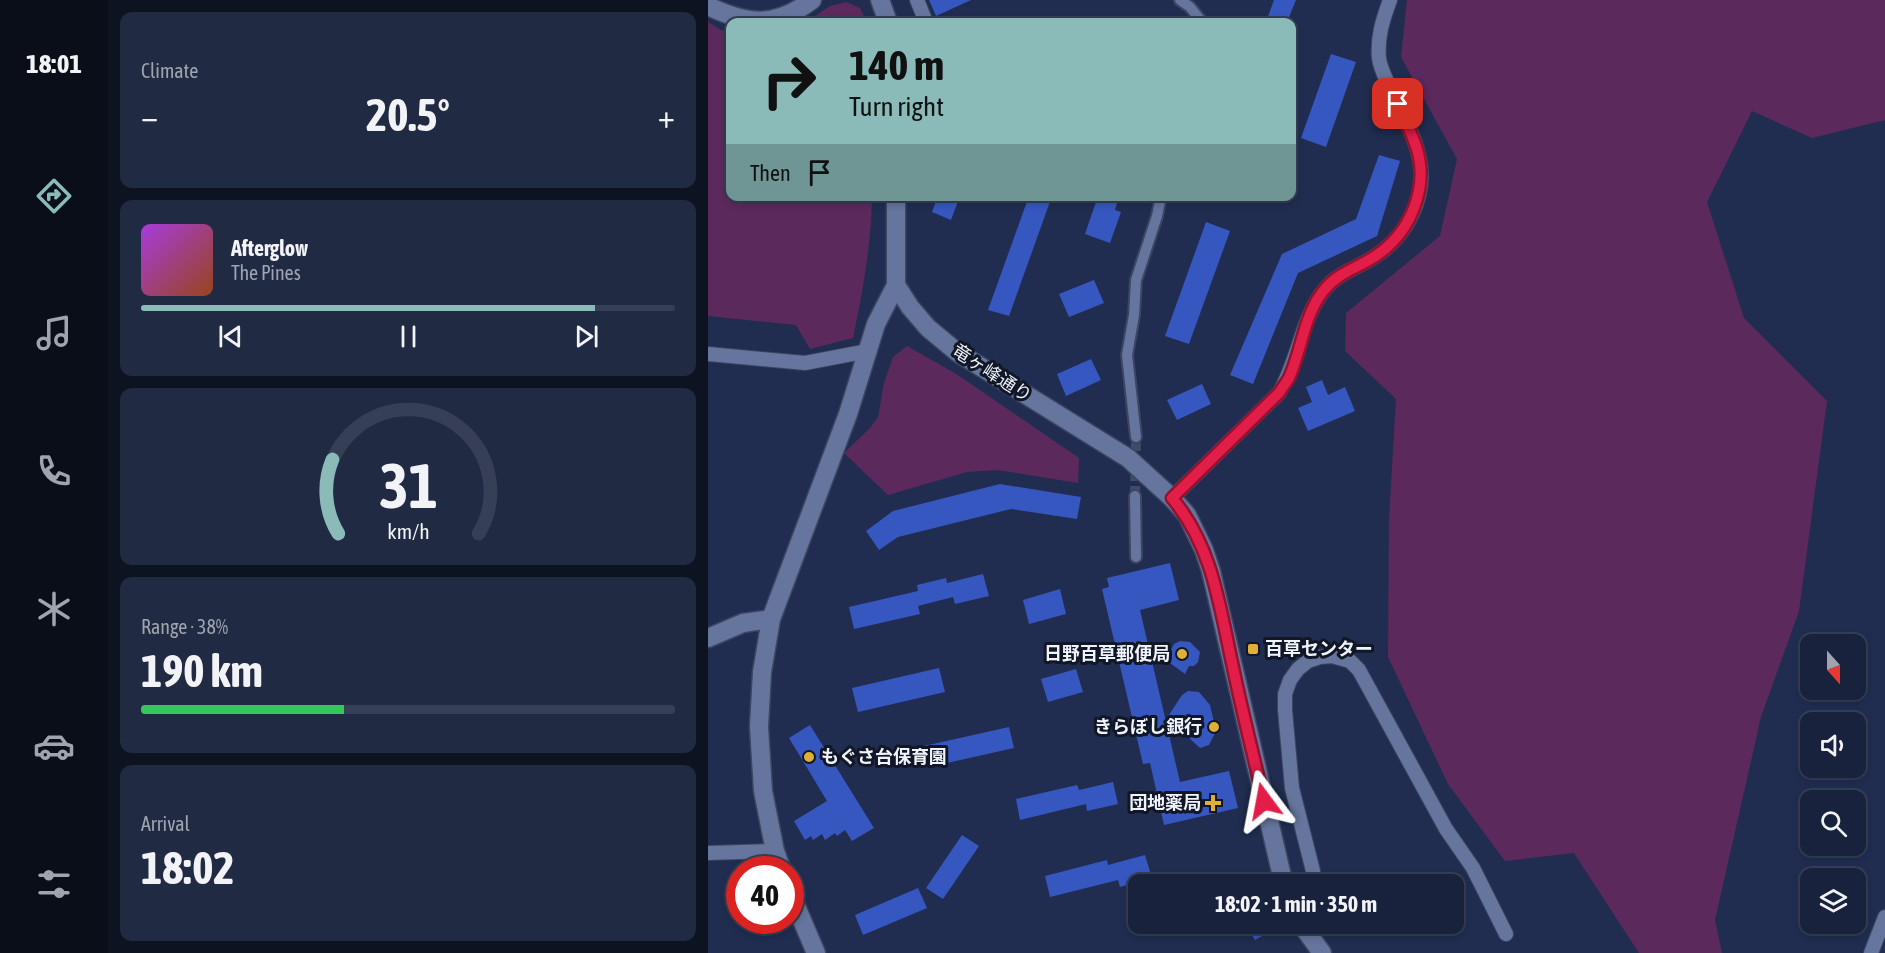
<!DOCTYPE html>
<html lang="en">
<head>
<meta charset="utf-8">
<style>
	:root { --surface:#18223c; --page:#212a43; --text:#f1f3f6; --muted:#9fa4af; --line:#363f56; --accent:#8bbbb9 }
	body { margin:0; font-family:"Asap Condensed","Noto Sans JP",sans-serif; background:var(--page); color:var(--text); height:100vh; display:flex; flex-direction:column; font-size:22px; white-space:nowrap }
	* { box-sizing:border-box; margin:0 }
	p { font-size:20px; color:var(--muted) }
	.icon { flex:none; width:33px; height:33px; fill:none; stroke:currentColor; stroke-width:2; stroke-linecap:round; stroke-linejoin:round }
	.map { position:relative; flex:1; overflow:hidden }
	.sheet { display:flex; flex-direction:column; gap:12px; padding:12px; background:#0d1321; width:600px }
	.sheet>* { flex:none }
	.banner { position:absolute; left:18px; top:18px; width:570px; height:183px; border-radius:12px; box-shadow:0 3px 9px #0003,0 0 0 2px var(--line); background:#8bbbb9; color:#111; overflow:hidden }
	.needle { width:39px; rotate:159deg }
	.controls { position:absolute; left:1092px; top:634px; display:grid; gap:12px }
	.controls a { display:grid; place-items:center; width:66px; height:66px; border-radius:12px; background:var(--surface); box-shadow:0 3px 9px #0003,0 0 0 2px var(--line); font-size:30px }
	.speed { position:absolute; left:18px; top:856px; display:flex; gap:12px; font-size:30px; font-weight:700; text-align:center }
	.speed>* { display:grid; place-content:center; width:78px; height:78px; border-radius:50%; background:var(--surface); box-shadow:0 3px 9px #0003,0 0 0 2px var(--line); line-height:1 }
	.speed .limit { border:9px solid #d22; background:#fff; color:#111 }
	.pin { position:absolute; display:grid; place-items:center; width:51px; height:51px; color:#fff; margin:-26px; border-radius:12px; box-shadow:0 3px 9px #0006 }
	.me { position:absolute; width:66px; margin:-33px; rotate:347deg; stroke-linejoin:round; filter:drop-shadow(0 0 4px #0008) }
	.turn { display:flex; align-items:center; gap:21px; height:126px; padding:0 24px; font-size:27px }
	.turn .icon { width:78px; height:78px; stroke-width:2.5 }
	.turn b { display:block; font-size:42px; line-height:51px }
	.then { display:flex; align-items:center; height:57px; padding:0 24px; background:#0003; gap:12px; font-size:22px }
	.big { font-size:45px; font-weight:700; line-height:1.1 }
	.sheet .tile { flex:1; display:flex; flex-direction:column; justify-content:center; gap:9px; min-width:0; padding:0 21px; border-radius:12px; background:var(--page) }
	.sheet .dial { align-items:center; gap:0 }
	.dial svg { height:156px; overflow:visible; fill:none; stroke:var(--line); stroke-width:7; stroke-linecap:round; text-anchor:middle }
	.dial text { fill:var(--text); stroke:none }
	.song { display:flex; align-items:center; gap:18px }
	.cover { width:72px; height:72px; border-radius:9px; background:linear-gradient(135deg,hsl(280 70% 55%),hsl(20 70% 35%)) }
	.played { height:6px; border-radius:3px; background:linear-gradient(90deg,var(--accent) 85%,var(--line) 85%) }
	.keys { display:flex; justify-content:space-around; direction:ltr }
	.heat { display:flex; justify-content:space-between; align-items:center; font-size:33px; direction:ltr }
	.charge { height:9px; border-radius:4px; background:linear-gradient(90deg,#34c759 38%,var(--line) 0) }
	.trip { position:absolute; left:420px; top:874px; width:336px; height:60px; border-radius:12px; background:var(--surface); box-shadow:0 3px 9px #0003,0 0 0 2px var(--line); font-weight:700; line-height:60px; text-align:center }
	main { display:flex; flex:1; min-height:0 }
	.dock { display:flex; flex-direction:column; width:108px; justify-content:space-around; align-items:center; background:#0a0e18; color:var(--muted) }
	.dock .icon { width:42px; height:42px }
	.dock .selected { color:var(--accent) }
	.dock b { font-size:27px; color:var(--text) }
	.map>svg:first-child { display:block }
</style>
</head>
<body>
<main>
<nav class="dock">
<b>18:01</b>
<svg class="icon selected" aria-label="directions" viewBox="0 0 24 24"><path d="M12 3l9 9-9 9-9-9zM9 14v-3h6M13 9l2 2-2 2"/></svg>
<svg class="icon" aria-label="music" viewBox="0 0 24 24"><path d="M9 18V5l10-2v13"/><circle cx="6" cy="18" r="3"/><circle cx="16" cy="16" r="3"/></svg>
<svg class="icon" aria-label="phone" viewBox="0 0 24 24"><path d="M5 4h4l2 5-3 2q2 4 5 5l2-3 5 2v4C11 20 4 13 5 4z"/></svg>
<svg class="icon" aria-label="climate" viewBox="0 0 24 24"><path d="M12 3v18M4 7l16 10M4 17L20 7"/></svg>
<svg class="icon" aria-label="car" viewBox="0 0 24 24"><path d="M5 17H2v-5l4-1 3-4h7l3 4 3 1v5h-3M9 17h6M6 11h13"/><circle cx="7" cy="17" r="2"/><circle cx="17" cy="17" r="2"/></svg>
<svg class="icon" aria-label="filters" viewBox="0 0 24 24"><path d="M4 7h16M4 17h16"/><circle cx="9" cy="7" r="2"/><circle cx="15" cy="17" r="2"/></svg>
</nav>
<section class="sheet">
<div class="tile"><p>Climate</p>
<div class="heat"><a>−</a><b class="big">20.5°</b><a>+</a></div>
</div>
<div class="tile">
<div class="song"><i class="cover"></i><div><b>Afterglow</b><p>The Pines</p></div></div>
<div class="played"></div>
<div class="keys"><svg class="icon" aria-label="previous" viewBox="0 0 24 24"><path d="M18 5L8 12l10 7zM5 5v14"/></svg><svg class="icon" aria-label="pause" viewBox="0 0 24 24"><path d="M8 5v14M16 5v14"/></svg><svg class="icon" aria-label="next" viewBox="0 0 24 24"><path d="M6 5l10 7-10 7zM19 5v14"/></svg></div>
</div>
<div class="tile dial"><svg viewBox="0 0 100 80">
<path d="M14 69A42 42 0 1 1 86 69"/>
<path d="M14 69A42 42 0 0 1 11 31" stroke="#8bbbb9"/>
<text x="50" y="56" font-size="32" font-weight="700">31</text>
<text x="50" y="72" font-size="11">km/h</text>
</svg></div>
<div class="tile"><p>Range · 38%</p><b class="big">190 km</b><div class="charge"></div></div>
<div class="tile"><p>Arrival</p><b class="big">18:02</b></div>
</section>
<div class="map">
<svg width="1177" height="953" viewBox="0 0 1177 953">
	<rect width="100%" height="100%" fill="#202d50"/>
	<path fill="#5c295d" d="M 699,0 L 1177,0 L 1177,120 L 1104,138 L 1044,111 L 999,202 L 1036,318 L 1119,401 L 1091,611 L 1053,717 L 1007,920 L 1014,953 L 931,953 L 866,853 L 797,861 L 740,784 L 680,657 L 681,519 L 688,399 L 637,351 L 638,313 L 732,236 L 749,159 L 693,57 Z
		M 138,2 L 152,8 L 159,22 L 98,22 L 122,6 Z
		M 0,22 L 13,30 L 22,32 L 22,196 L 164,197 C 163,245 155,291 145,338 L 102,349 L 88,325 L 0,316 Z
		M 199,346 L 250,375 L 371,458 L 370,483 L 289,470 L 259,472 L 180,495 L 136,453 L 162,428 L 170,417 L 176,383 L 185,357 Z"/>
	<path fill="#3757c0" d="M 221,0 L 263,0 L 228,16 Z
		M 566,0 L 588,0 L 579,22 L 558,22 Z
		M 623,54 L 648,62 L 618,147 L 593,138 Z
		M 671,155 L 692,161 L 669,236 L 590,273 L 545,384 L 522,375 L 574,254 L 648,219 Z
		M 230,196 L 252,196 L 243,220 L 224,212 Z
		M 321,196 L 344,196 L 301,316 L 280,310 Z
		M 390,196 L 411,196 L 407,210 L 413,212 L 402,243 L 377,234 Z
		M 498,222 L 522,231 L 481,344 L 457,336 Z
		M 386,280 L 396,303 L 361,317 L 351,294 Z
		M 383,359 L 393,380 L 358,396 L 349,374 Z
		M 614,380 L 620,395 L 637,387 L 647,411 L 600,431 L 590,408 L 604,402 L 598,387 Z
		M 494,384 L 503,404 L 469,420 L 459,400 Z
		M 292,484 L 373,497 L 369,519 L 303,509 L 190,537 L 171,550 L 158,531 L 185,511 Z
		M 462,563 L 471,600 L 432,610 L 472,782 L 521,771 L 530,808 L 456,825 L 442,763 L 435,764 L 394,589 L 401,587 L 399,578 Z
		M 275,574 L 281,596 L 247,604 L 245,597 L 210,606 L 212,614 L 146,629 L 141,607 L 210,591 L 209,585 L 238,578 L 239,583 Z
		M 352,589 L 358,614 L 321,624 L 315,600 Z
		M 472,641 L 482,642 L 492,652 L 490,662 L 486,666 L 481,666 L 477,674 L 458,660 L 466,644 Z
		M 231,668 L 237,692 L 150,712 L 144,688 Z
		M 368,669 L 375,692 L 340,702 L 333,679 Z
		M 480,691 L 491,692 L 502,705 L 508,731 L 501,745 L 492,748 L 459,718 L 474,695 Z
		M 102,725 L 166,828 L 144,841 L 137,830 L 129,836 L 127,833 L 117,840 L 114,834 L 105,840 L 103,836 L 97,840 L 86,821 L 119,801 L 81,738 Z
		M 301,727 L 306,748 L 221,767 L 216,746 Z
		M 405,782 L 410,804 L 379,811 L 378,804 L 312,820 L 308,799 L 369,785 L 371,790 Z
		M 254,835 L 271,846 L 235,899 L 218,888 Z
		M 437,855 L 444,878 L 412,887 L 410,880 L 342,897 L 337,876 L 399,860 L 400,865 Z
		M 210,888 L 219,908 L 155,935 L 147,915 Z
		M 551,924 L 575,924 L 547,940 L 541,930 Z"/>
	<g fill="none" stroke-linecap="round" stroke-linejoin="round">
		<path stroke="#3f4b6a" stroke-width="10" stroke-dasharray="10 5" stroke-linecap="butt" d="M 427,496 L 428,437"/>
		<defs>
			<path id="pedestrian" d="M 472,0 L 482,7 L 494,22
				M 428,437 L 419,355 L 426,315 L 428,280 L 449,216 L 453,196
				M 427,496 L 428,557"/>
			<path id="minor" d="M 209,0 L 218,22
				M 0,354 L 97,363 L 160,351
				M 464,498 L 571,393 C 590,362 594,316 617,289 C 630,273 649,268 666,257 C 692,241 710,213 713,182 C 716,150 695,116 682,88 C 678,79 672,68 671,58 C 669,37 675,19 682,0
				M 0,853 L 67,851
				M 603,885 L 606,879 L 605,871 L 584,788 L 577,710 L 577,694 L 582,680 L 590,669 L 600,661 L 612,657 L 624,656 L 642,661 L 651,670 L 738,829 L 765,868 L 798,934
				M 1163,953 L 1177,917"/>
			<path id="tertiary" d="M 172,0 L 180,22
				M 0,6 C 40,25 67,28 104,0
				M 188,196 L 188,285 L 202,307 L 220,328 L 249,352 L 420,458 L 464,498 L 479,515 L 496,550 L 503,571 L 576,885
				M 0,638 L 35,623 L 63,619
				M 74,870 L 67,851 L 55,791 L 51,727 L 54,672 L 63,619 L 140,414 L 168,324 L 188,285
				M 82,892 L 108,953
				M 593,924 L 614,953"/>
		</defs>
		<use href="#pedestrian" stroke="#3c4561" stroke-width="14"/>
		<use href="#minor" stroke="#3c4561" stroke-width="16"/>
		<use href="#tertiary" stroke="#3c4561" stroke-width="21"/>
		<use href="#pedestrian" stroke="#65759d" stroke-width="10"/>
		<use href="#minor" stroke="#65759d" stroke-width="14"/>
		<use href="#tertiary" stroke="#65759d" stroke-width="18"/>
	</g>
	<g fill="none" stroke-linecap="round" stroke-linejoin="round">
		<defs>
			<path id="route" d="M 556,801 C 546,758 535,715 526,672 C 512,610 506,548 464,498 L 571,393 C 574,388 578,383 581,378 C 594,350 596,313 617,289 C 630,273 649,268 666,257 C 702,234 722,188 708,146 C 703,132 696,118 690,104"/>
		</defs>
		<use href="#route" stroke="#92132f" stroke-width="15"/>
		<use href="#route" stroke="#e11d48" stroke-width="10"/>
	</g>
	<g fill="#dfb034" stroke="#111726" stroke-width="2">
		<rect x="539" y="643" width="12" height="12" rx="3"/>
		<circle cx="474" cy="654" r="6"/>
		<circle cx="506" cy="727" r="6"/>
		<circle cx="101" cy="757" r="6"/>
		<path d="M502 794h6v6h6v6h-6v6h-6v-6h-6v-6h6z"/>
	</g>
	<g text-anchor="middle" stroke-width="6" stroke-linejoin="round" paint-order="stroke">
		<g font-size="18" fill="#eff3fc" stroke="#111726">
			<text transform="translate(284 373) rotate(33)" y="6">竜ヶ峰通り</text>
		</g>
		<g font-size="18" font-weight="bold" fill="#eff3fc" stroke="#111726" text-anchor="end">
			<text x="557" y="655" text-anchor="start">百草センター</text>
			<text x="462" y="660">日野百草郵便局</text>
			<text x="494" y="733">きらぼし銀行</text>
			<text x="113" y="763" text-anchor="start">もぐさ台保育園</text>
			<text x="493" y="809">団地薬局</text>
		</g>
	</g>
</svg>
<div class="controls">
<a><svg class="needle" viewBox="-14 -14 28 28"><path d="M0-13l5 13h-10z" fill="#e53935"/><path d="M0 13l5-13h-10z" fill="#9fa4af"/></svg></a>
<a><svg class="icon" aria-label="sound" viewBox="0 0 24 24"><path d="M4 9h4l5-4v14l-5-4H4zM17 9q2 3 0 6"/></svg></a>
<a><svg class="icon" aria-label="search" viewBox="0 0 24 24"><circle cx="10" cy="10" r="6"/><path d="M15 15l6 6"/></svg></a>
<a><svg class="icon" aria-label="layers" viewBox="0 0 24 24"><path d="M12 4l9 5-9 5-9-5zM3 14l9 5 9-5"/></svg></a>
</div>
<div class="speed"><div class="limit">40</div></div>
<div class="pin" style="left:690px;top:104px;background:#d93025"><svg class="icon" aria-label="arrive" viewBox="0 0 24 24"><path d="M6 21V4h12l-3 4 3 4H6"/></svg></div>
<svg class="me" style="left:556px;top:801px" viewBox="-20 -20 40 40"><path d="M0-17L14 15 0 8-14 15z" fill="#e11d48" stroke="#fff" stroke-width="4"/></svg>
<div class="trip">18:02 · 1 min · 350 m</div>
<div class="banner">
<div class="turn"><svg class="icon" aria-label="right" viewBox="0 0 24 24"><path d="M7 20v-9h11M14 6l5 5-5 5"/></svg><div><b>140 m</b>Turn right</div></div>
<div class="then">Then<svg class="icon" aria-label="arrive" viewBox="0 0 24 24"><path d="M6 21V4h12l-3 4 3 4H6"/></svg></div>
</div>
</div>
</main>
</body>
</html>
